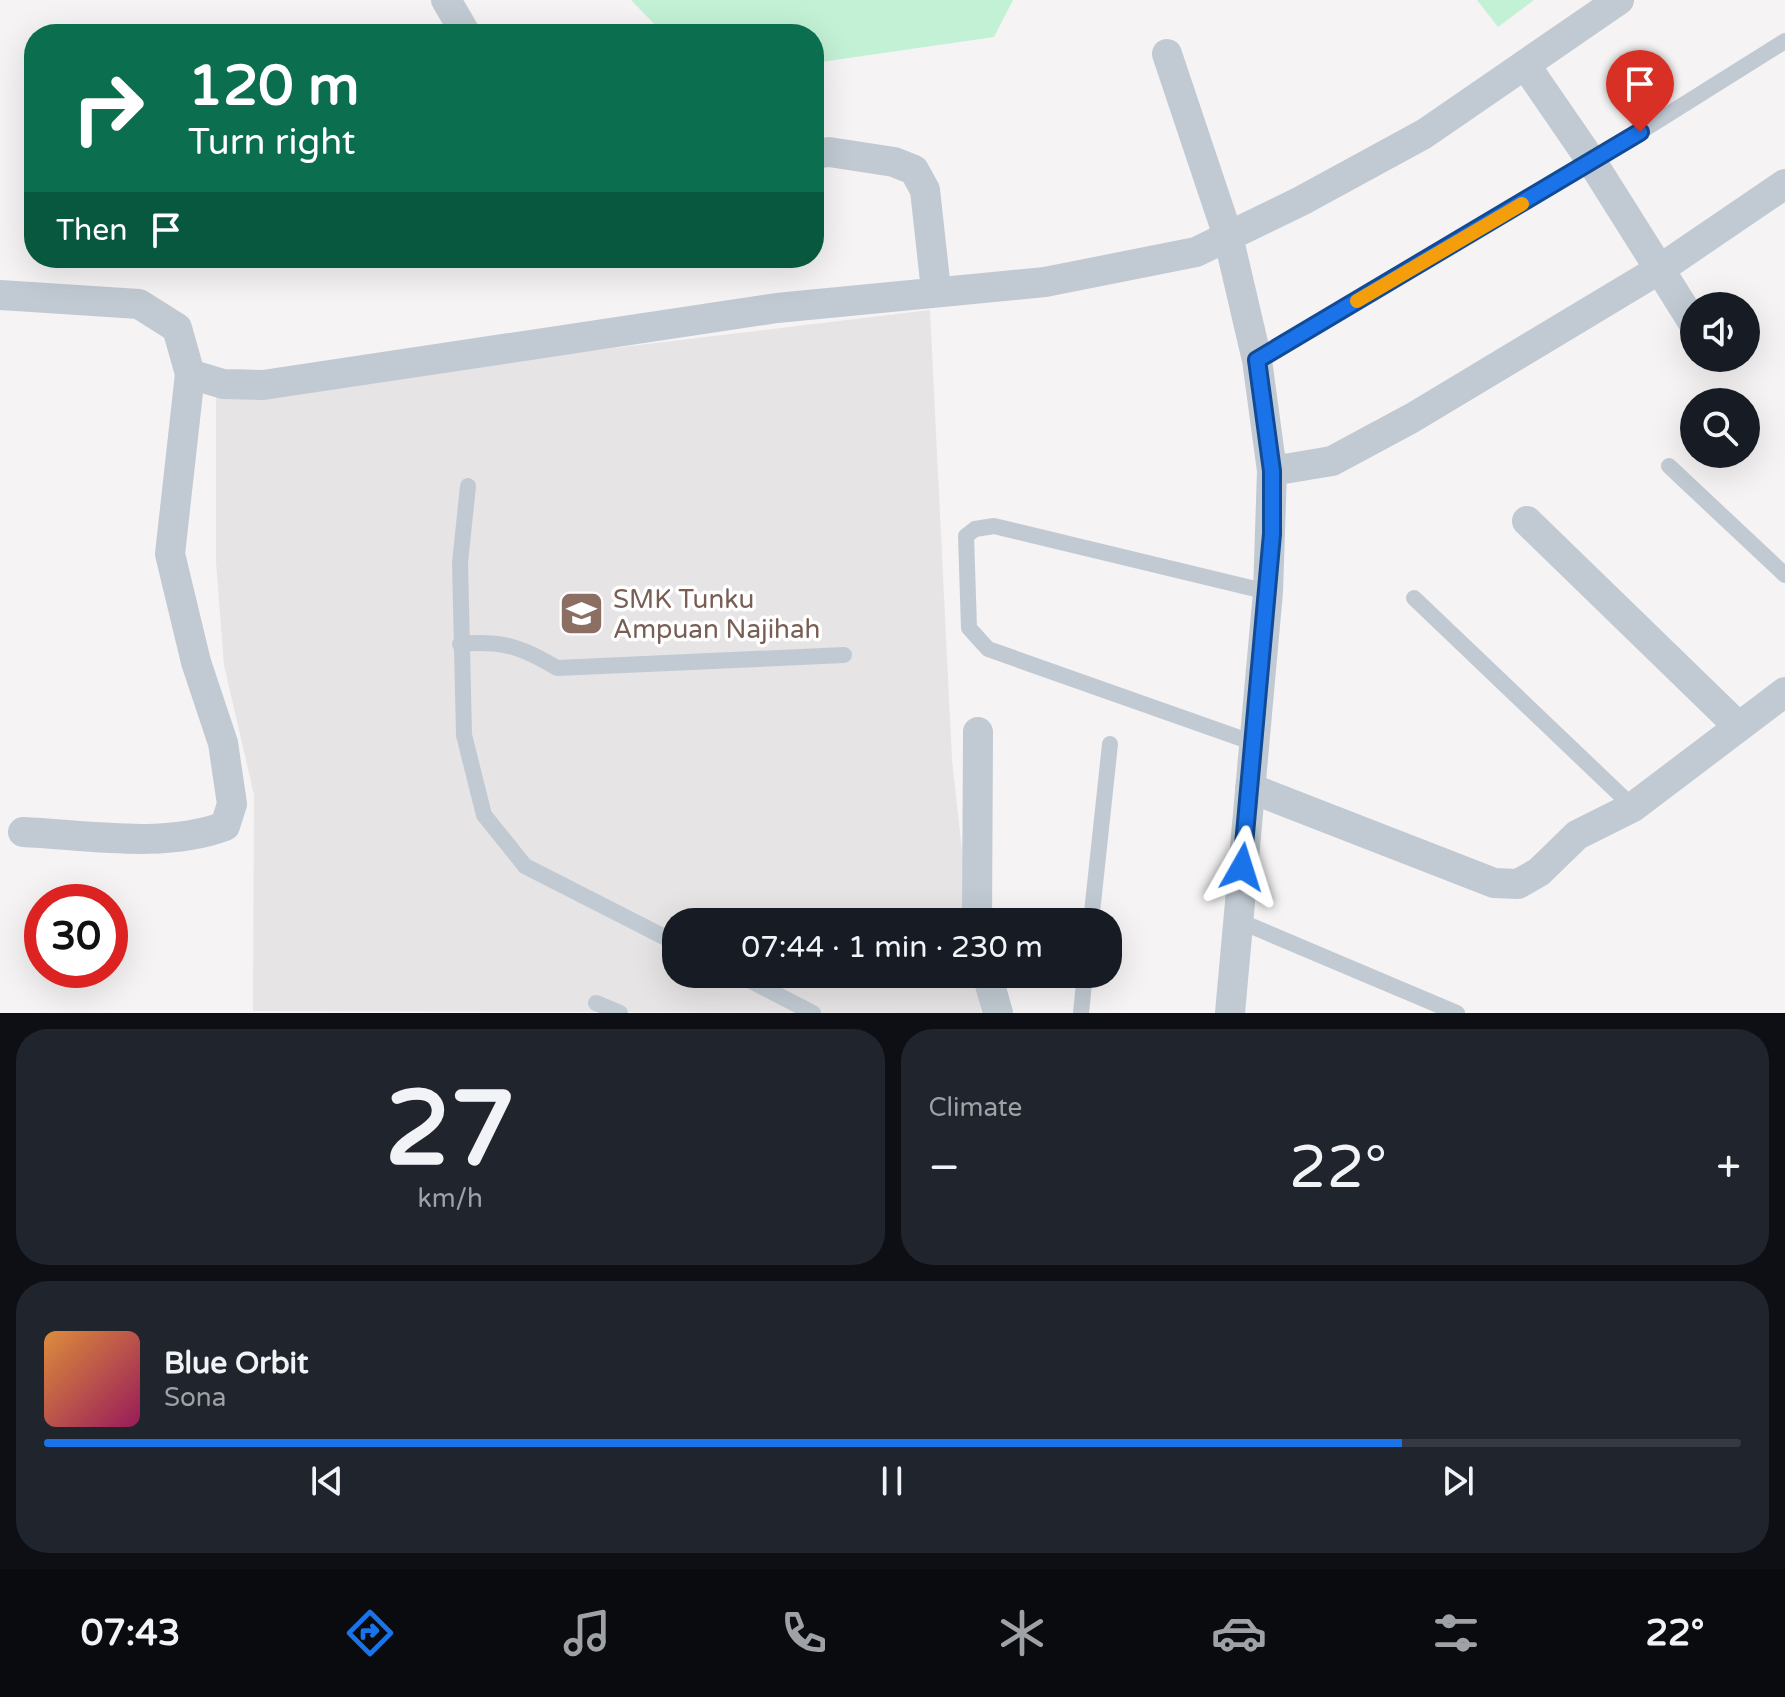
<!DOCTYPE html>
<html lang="en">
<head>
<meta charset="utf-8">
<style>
	:root { --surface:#171b24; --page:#20242c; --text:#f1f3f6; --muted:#9ea1a6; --line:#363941; --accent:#1a73e8 }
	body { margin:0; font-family:"Varela Round",sans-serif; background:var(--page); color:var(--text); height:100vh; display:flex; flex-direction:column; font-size:30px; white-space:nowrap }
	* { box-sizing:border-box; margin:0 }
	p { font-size:26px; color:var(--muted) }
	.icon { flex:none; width:44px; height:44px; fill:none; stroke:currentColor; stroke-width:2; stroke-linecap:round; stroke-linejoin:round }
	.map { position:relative; height:1013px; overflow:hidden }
	.panel { display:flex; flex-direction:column; gap:16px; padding:16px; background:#0d0f14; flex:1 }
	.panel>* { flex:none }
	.hud { position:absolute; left:24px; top:24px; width:800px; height:244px; border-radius:32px; box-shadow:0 8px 32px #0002; background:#0b6e4f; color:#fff; overflow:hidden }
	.tools { position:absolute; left:1680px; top:292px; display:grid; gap:16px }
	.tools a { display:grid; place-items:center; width:80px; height:80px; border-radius:50%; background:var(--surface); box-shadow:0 8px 32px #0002; font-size:40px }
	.speed { position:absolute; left:24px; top:884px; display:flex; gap:16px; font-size:40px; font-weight:700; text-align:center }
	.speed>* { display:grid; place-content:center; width:104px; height:104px; border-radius:50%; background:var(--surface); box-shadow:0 8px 32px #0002; line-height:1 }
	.speed .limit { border:12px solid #d22; background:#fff; color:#111 }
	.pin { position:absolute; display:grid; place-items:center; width:68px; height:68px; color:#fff; margin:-82px -34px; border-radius:50% 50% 50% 0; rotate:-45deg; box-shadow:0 0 8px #0007 }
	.pin .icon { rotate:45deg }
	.me { position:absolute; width:88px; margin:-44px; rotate:6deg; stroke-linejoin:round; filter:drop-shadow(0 0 6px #0008) }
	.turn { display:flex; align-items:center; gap:28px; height:168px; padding:0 32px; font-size:36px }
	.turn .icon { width:104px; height:104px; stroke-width:2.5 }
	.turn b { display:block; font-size:56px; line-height:68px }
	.then { display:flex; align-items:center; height:76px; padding:0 32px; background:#0003; gap:16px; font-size:30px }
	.big { font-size:60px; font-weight:600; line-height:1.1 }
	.panel .card { flex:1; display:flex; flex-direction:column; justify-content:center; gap:12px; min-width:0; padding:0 28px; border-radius:32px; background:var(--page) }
	.panel .dial { align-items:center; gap:0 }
	.dial b { font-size:104px; line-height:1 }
	.song { display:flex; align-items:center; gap:24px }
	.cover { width:96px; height:96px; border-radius:12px; background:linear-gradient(135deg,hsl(30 70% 55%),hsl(330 70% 35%)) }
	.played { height:8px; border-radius:4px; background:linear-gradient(90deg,var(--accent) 80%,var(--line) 80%) }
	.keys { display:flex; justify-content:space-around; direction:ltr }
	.heat { display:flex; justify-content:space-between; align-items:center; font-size:44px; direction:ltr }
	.panel .tiles { flex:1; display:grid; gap:16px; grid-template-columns:1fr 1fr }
	.card:last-child { grid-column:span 2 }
	.trip { position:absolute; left:662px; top:908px; width:460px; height:80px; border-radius:32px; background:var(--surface); box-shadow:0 8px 32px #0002; font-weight:600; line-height:80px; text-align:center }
	.tabs { display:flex; height:128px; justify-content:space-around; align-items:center; background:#090b0e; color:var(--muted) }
	.tabs .icon { width:56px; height:56px }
	.tabs .on { color:var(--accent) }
	.tabs b { font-size:36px; color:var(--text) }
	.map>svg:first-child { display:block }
</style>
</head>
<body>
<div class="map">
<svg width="1785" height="1013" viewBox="0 0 1785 1013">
	<rect width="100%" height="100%" fill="#f5f3f3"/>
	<path fill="#e6e4e5" d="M 930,310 L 952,760 L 970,922 L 676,922 L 676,974 L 976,974 L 981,1013 L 253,1011 L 254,795 L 224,665 L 216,562 L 216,396 Z"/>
	<path fill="#c3f1d5" d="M 631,0 L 1013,0 L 994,37 L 814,63 L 814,34 L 664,34 Z
		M 1477,0 L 1534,0 L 1498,27 Z"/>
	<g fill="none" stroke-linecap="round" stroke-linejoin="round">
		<path stroke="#c1cad2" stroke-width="16" d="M 1257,360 L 1592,162 L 1785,41
			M 1669,466 L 1785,575
			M 468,486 L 460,563 L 464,735 L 484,815 L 525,866 L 676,943
			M 1414,598 L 1633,807
			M 460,644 C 502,640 522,647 557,668 L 844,655
			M 1254,743 L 988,649 L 969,628 L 966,536 L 975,529 L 994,526 L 1268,592
			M 1237,920 L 1457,1013
			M 1091,922 L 1110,744
			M 737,974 L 813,1013
			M 596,1003 L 620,1013
			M 1081,1013 L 1085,974"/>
		<path stroke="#c1cad2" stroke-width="30" d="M 446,0 L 466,34
			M 1167,54 L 1228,236 L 1257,360 L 1272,471 L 1268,592 L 1230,1013
			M 1526,66 L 1592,162 L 1694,324
			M 814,154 L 829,152 L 894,162 L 914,170 L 925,190 L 936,290
			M 0,295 L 139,304 L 177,328 L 190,374 L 170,554 L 196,662 L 223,743 L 232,804 L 225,826 C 164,849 88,835 23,832
			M 190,374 L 223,384 L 263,385 L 777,308 L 1045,282 L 1196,252 L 1301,201 L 1424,134 L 1619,0
			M 1272,471 L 1332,461 L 1412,418 L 1660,269 L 1785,184
			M 1527,521 L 1738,726
			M 1250,788 L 1494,883 L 1518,884 L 1539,872 L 1577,835 L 1633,807 L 1785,692
			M 977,922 L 978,732
			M 987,974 L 998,1013"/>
	</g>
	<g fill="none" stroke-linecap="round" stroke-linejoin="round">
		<defs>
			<path id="route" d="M 1242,867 L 1272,534 L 1272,471 L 1257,360 L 1640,132"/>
		</defs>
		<use href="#route" stroke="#114b97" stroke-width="20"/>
		<use href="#route" stroke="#1a73e8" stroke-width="14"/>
		<path stroke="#f59e0b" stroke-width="14" d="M 1357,301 L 1522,204"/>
	</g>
	<defs>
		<symbol id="school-square" viewBox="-11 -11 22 22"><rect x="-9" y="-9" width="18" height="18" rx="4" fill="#8d6e63" stroke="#fff"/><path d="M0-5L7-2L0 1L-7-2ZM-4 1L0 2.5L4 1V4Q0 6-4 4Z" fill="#fff"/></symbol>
	</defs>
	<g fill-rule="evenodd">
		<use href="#school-square" x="556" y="588" width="51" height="51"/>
	</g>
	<g text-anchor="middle" stroke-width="7" stroke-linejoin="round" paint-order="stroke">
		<g font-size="26" fill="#785e54" stroke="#fff" text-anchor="start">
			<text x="613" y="608">SMK Tunku<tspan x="613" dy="30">Ampuan Najihah</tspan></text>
		</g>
	</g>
</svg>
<div class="tools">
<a><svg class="icon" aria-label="sound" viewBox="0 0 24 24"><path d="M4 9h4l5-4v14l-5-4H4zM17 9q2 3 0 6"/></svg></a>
<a><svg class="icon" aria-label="search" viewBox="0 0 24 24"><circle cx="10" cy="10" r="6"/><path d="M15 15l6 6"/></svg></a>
</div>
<div class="speed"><div class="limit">30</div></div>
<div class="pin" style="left:1640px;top:132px;background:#d93025"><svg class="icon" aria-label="arrive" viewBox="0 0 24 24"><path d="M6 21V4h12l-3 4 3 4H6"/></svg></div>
<svg class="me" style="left:1242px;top:867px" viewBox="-20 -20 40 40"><path d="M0-17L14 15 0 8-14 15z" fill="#1a73e8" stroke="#fff" stroke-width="4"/></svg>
<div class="trip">07:44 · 1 min · 230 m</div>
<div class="hud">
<div class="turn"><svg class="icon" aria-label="right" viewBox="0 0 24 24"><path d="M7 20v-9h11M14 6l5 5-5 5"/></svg><div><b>120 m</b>Turn right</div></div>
<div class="then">Then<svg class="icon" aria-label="arrive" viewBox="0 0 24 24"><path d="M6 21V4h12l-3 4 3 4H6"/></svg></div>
</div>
</div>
<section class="panel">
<div class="tiles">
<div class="card dial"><b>27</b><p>km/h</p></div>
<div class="card"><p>Climate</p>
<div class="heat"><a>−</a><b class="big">22°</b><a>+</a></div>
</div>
<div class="card">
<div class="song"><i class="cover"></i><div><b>Blue Orbit</b><p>Sona</p></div></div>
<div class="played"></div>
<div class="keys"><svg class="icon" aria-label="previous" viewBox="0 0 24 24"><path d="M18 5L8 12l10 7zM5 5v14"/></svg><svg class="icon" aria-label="pause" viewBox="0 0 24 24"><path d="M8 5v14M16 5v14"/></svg><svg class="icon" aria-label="next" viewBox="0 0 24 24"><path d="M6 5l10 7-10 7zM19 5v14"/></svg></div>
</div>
</div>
</section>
<nav class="tabs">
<b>07:43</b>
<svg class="icon on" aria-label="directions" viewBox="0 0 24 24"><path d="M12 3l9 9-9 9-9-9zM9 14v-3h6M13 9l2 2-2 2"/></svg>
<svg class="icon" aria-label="music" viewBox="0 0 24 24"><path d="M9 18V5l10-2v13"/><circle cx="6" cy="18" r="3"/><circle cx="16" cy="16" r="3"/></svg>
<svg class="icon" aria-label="phone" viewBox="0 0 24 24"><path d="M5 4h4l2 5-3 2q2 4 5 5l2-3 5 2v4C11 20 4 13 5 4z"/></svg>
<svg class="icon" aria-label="climate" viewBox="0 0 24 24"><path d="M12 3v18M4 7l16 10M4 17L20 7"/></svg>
<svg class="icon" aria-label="car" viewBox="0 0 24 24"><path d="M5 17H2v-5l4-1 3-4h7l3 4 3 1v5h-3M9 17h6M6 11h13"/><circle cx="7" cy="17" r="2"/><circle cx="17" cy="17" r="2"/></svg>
<svg class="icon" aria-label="filters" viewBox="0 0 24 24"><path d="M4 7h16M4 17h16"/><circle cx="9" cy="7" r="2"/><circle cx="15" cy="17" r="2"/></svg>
<b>22°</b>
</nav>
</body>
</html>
